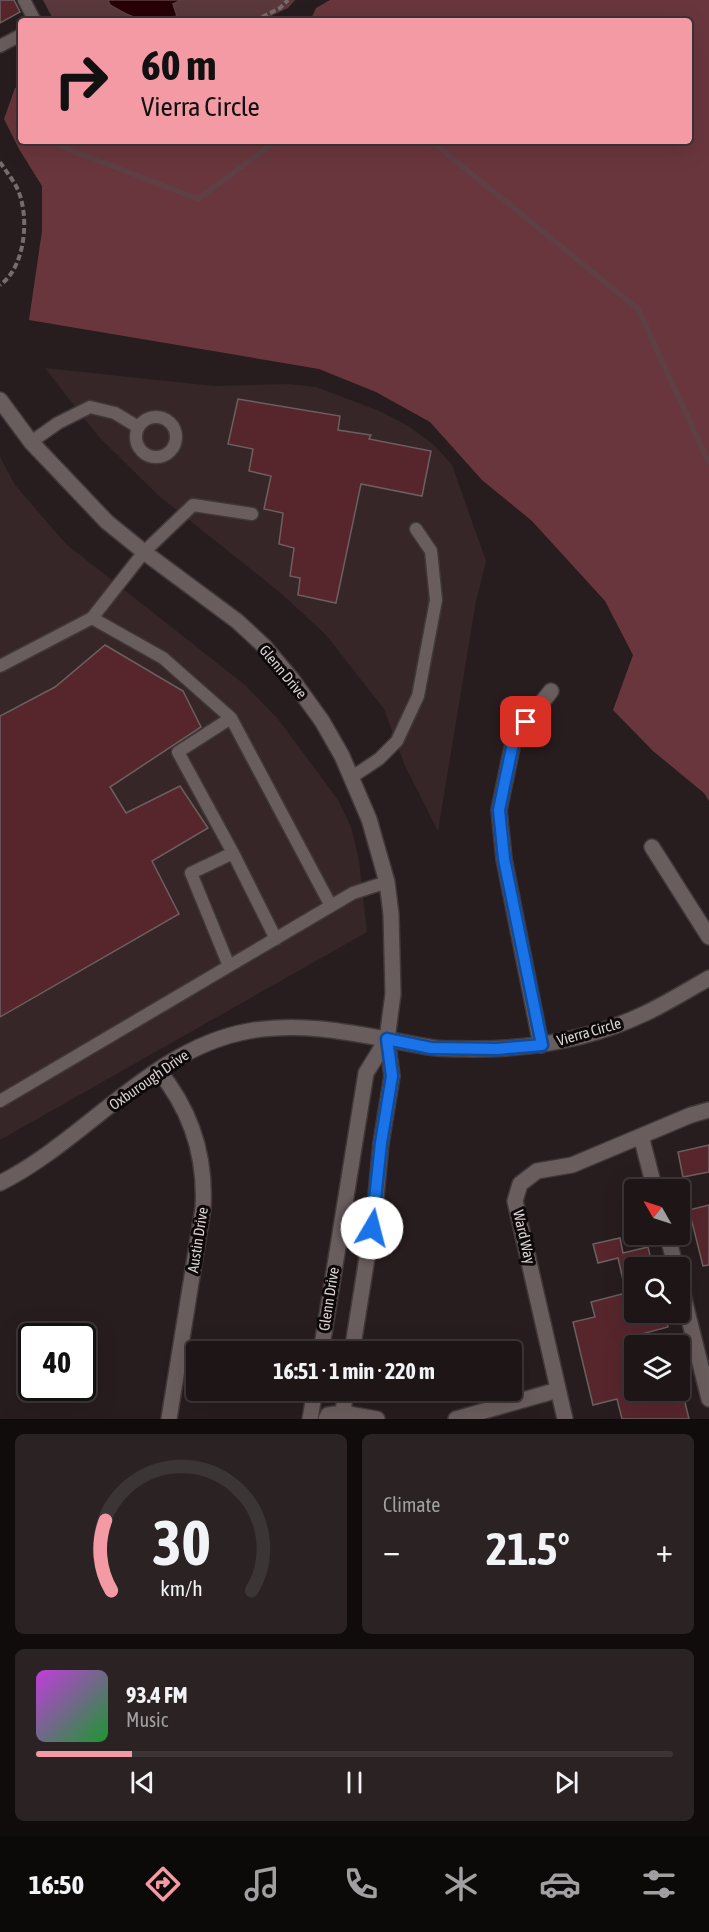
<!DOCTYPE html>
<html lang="en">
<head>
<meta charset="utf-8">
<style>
	:root { --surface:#1e1616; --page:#2b2323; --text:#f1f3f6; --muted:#a19fa1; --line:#3c3535; --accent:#f49aa4 }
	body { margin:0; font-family:"Asap Condensed",sans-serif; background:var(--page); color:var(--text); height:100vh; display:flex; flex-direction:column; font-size:22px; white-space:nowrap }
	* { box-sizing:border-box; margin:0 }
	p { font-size:20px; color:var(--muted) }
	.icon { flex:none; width:33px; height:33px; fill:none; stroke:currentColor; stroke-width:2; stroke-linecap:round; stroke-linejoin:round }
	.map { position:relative; height:1419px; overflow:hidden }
	.details { display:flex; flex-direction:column; gap:15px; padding:15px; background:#100c0c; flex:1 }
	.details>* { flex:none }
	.banner { position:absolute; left:18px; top:18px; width:674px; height:126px; border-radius:6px; box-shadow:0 6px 24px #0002,0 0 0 2px var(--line); background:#f49aa4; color:#111; overflow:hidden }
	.needle { width:39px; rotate:309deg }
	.fabs { position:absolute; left:624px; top:1179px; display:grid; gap:12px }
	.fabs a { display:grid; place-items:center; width:66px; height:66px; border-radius:6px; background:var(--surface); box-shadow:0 6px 24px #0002,0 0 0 2px var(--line); font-size:30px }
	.speed { position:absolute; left:18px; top:1323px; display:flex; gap:12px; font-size:30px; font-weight:700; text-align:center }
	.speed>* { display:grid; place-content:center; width:78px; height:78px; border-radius:50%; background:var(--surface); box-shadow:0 6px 24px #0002,0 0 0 2px var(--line); line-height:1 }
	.speed .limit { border:3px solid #111; border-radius:9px; background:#fff; color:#111 }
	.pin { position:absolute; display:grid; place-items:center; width:51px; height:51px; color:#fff; margin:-26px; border-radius:12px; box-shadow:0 3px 9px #0006 }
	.me { position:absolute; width:66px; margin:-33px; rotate:8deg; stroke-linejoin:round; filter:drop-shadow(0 0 4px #0008) }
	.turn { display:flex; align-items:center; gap:21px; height:126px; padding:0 24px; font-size:27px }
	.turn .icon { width:78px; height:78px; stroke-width:2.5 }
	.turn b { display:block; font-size:42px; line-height:51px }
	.big { font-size:45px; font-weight:700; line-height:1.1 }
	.details .card { flex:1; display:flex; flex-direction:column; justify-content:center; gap:9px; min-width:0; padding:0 21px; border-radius:9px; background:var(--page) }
	.details .dial { align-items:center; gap:0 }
	.dial svg { height:156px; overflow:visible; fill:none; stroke:var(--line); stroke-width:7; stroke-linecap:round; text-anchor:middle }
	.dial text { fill:var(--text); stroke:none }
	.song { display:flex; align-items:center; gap:18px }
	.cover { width:72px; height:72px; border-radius:9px; background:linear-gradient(135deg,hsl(290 70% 55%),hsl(130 70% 35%)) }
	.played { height:6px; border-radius:3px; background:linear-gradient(90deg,var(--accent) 15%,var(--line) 15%) }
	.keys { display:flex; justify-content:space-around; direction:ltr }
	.heat { display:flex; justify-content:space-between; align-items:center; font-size:33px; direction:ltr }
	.details .tiles { flex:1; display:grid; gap:15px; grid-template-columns:1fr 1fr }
	.card:last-child { grid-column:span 2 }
	.trip { position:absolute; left:186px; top:1341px; width:336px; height:60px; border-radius:6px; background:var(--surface); box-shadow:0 6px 24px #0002,0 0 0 2px var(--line); font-weight:700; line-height:60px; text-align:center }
	.menu { display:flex; height:96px; justify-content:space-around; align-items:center; background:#0c0909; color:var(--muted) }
	.menu .icon { width:42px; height:42px }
	.menu .on { color:var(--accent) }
	.menu b { font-size:27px; color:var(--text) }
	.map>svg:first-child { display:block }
</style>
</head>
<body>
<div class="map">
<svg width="709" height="1419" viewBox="0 0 709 1419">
	<rect width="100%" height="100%" fill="#281d1e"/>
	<path fill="#362627" d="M 45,368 L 214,386 L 289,384 L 316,387 L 382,412 L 410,427 L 435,446 L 452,465 L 486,561 L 476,601 L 438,831 L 405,766 L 384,709 L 326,635 L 282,594 L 159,496 L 98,436 Z
		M 0,457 L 15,485 L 66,544 L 245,685 L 278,719 L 338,800 L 351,827 L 359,860 L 367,932 L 0,1140 Z"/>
	<path fill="#5a383b" d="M 43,0 L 295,0 L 288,8 L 261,21 L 54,21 Z"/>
	<path fill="#69363d" d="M 330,0 L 709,0 L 709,801 L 704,793 L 653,751 L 613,710 L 633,655 L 605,601 L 532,521 L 482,480 L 430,422 L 376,392 L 319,369 L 29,320 L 42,231 L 42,186 L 19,149 L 4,119 L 15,88 L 21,88 L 21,141 L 688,141 L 688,21 L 310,21 L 316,8 Z"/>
	<path fill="#270006" stroke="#5d3f44" stroke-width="1.5" d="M 108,0 L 182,0 L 173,4 L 177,16 C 146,24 136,21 110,5 Z"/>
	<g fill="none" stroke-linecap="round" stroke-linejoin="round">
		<path stroke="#5d3f44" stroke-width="6" d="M 401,141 L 435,144 L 638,309 L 709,463
			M 58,145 L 198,199 L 276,141"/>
	</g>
	<path fill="#57262d" stroke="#6c5f60" stroke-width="1.5" d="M 0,0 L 14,0 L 20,12 L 0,23 Z
		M 238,399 L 340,416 L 338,430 L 371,435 L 369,439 L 431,451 L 422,496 L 361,484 L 336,603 L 298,595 L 300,578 L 290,576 L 294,548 L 279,544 L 283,513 L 264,509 L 271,476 L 249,471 L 253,449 L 228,444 Z
		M 105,645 L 183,691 L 201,727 L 110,787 L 126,813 L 180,786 L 208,828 L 152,861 L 179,914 L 0,1017 L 0,716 L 55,687 Z
		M 709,1145 L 709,1172 L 683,1177 L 678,1152 Z
		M 709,1205 L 709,1265 L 703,1266 L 689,1210 Z
		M 620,1238 L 623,1253 L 648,1247 L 653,1268 L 634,1268 L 634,1312 L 665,1312 L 668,1327 L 634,1336 L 634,1390 L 682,1390 L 689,1419 L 622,1419 L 617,1399 L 593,1405 L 573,1322 L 595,1317 L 591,1302 L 626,1293 L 618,1258 L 598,1263 L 593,1244 Z"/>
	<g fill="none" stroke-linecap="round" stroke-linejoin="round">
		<defs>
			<path id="service" d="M 24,0 L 35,21
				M 0,46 L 21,35
				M136 437a20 20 0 1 1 40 0a20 20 0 1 1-40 0Z
				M 31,442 L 58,423 L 90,407 L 115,413 L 138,427
				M 92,618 L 163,658 L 231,718
				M 0,666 L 92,618 L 144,552 L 193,505 L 252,514
				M 352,777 L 379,759 L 397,741 L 418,696 L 436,600 L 431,551 L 416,529
				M 233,853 L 178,752 L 231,718 L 331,906
				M 229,966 L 191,873 L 233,853 L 276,939
				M 0,1101 L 353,893 L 387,882"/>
			<path id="minor" d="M 652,847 L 709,937
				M 541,1045 L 504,859 L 499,810 L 514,738 L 551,691
				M 158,1070 C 191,1110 206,1156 203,1208 L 169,1419
				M 641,1136 L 655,1190
				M 0,1183 C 86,1140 152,1048 249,1031 C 310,1020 369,1037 429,1047 C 443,1050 459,1048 474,1049 C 533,1049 592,1039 646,1013 C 667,1003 688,990 709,978
				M 667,1234 L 676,1268
				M 680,1283 L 709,1399
				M 343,1413 L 377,1419
				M 456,1419 L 558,1390
				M 565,1419 L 515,1201 L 520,1184 L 537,1171 L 572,1165 L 691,1115 L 709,1110"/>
			<path id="tertiary" d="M 0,400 L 31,442 L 107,522 L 144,552 L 237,621 L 264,646 L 291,678 L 322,721 L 342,756 L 369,819 L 387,882 L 391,914 L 393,994 L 387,1039 L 392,1076 L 381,1143 L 375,1207 L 352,1352
				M 321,1352 L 366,1073 L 387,1039
				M 310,1419 L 315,1390
				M 326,1419 L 328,1415 L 343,1413
				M 342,1419 L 346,1390"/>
		</defs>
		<use href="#service" stroke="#403839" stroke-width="15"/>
		<use href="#minor" stroke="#403839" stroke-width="18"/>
		<use href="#tertiary" stroke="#403839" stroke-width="18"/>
		<path stroke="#756c6d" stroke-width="4" stroke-dasharray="6 3" stroke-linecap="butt" d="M 254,21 L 280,8 L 288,0
			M 0,162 C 5,170 11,177 16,186 C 30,212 27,266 0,285"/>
		<use href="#service" stroke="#6a5d5e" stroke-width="12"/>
		<use href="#minor" stroke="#6a5d5e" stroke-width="15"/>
		<use href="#tertiary" stroke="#6a5d5e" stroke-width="15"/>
	</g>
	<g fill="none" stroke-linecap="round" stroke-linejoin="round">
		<defs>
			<path id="route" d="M 372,1228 L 381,1143 L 392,1076 L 387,1039 L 431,1048 L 497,1049 L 542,1045 L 504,859 L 499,810 L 514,738 L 526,722"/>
		</defs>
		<use href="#route" stroke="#114b97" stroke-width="15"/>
		<use href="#route" stroke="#1a73e8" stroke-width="10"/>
	</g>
	<g text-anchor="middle" stroke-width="6" stroke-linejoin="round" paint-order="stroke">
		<g font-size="15" fill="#dad2d3" stroke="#0d0909">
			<text transform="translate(283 672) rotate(50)" y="5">Glenn Drive</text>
			<text transform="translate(589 1032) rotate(-16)" y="5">Vierra Circle</text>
			<text transform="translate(149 1080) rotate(-35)" y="5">Oxburough Drive</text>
			<text transform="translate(524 1237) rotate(77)" y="5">Ward Way</text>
			<text transform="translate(198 1240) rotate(-81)" y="5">Austin Drive</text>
			<text transform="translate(329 1299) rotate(-81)" y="5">Glenn Drive</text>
		</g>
	</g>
</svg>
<div class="fabs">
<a><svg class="needle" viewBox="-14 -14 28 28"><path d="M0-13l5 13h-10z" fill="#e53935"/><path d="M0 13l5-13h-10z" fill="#a19fa1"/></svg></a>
<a><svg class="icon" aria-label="search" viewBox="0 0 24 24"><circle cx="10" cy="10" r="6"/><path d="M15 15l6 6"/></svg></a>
<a><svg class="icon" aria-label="layers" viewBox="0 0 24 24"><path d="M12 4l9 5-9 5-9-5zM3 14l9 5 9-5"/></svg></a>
</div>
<div class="speed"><div class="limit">40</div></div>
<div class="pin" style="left:526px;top:722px;background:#d93025"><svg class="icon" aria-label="arrive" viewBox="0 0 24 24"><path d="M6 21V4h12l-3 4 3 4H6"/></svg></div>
<svg class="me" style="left:372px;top:1228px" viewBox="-20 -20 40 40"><circle r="19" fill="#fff"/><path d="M0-13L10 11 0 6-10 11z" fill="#1a73e8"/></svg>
<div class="trip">16:51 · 1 min · 220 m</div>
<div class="banner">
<div class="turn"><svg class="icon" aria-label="right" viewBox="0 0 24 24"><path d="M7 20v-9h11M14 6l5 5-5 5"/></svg><div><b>60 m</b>Vierra Circle</div></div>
</div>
</div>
<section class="details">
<div class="tiles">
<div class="card dial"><svg viewBox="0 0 100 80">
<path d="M14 69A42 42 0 1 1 86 69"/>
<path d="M14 69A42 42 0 0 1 11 33" stroke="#f49aa4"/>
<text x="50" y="56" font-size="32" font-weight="700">30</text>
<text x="50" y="72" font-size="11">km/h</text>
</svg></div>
<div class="card"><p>Climate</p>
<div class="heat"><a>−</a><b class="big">21.5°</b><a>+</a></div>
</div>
<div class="card">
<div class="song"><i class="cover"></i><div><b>93.4 FM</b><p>Music</p></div></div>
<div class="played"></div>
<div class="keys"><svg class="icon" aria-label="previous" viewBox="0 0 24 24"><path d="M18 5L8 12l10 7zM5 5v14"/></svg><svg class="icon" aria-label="pause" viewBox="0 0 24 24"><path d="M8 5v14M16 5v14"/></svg><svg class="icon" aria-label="next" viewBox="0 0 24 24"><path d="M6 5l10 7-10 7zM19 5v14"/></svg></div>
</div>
</div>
</section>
<nav class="menu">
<b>16:50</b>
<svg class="icon on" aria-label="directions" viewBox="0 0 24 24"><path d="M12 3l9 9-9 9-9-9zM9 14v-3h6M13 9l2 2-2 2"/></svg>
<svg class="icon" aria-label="music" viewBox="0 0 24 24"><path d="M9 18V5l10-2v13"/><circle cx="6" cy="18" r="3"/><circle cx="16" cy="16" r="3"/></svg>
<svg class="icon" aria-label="phone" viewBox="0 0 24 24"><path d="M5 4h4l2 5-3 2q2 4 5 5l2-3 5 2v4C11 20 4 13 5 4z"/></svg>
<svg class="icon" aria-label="climate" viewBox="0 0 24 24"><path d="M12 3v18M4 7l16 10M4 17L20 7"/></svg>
<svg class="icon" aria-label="car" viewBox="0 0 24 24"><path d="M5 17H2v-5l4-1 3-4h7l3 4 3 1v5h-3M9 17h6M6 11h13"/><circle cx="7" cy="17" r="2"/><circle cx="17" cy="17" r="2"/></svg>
<svg class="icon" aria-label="filters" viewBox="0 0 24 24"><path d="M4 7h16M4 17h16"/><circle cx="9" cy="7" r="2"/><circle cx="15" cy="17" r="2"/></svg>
</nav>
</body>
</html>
